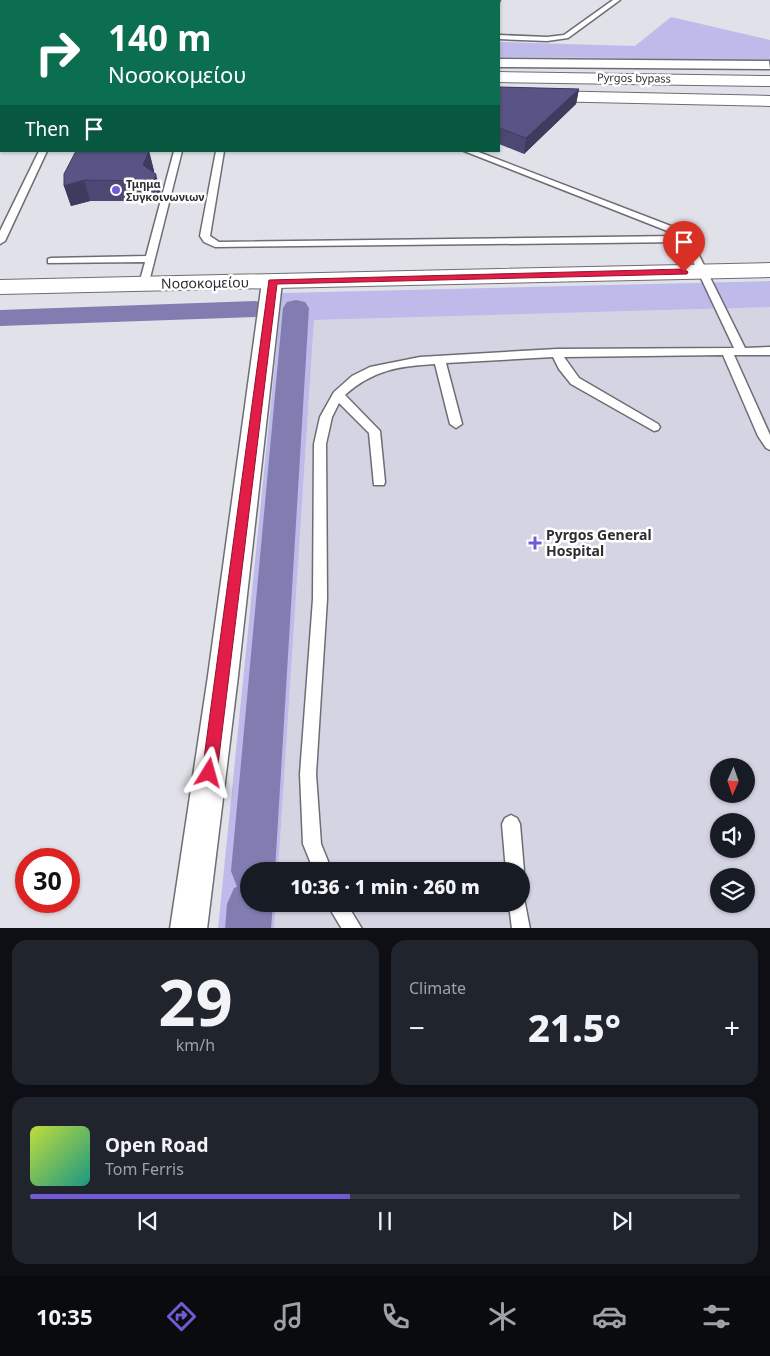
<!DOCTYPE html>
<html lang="en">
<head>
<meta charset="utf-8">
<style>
	:root { --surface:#171b24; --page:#20242c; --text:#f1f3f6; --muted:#9ea1a6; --line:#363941; --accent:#735ad5 }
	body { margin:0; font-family:"Noto Sans",sans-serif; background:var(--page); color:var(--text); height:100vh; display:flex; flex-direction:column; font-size:19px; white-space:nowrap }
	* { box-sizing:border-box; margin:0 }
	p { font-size:16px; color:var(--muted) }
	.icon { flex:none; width:28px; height:28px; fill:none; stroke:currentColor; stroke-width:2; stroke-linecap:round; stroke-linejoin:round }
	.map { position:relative; height:928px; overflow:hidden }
	.side { display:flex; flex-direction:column; gap:12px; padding:12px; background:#0d0f14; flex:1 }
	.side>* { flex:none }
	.guide { position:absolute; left:0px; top:0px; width:500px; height:152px; box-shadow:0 1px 4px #0004; background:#0b6e4f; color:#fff; overflow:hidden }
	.needle { width:32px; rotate:182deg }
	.buttons { position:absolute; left:710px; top:758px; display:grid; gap:10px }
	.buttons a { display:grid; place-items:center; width:45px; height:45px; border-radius:50%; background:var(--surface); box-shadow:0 1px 4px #0004; font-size:25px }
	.speed { position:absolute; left:15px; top:848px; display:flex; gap:10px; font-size:25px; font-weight:700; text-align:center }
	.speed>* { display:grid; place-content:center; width:65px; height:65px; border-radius:50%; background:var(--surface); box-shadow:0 1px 4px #0004; line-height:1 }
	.speed .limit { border:8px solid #d22; background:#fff; color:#111 }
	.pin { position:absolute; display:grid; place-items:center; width:42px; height:42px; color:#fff; margin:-51px -21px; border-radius:50% 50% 50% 0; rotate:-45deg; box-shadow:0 0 5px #0007 }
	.pin .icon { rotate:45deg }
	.me { position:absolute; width:55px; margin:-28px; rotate:8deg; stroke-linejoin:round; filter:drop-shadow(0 0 4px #0008) }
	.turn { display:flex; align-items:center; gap:18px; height:105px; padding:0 25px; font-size:22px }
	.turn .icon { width:65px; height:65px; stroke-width:2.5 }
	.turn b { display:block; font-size:35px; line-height:42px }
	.then { display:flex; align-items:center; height:48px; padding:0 25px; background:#0003; gap:10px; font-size:19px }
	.big { font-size:38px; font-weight:800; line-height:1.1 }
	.side .widget { flex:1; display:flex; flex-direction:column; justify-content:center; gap:8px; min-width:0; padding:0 18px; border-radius:15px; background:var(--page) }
	.side .dial { align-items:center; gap:0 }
	.dial b { font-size:65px; line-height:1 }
	.song { display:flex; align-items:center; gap:15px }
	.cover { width:60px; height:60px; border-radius:8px; background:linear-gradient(135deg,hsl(70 70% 55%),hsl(170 70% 35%)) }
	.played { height:5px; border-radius:2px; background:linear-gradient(90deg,var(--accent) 45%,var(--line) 45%) }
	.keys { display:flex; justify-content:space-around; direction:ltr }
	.heat { display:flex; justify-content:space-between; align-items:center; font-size:28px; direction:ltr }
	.side .tiles { flex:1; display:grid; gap:12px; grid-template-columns:1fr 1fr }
	.widget:last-child { grid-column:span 2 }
	.trip { position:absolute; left:240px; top:862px; width:290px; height:50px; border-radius:25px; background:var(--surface); box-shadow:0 1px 4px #0004; font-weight:800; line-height:50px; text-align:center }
	.tab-bar { display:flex; height:80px; justify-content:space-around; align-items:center; background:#090b0e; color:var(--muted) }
	.tab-bar .icon { width:35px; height:35px }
	.tab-bar .current { color:var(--accent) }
	.tab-bar b { font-size:22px; color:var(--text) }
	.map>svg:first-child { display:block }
</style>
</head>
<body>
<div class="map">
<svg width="770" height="929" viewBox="0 0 770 929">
	<rect width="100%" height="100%" fill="#e1e1e9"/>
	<path fill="#d5d4e3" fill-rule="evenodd" d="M 770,307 L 770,928 L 274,929 L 276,904 L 521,904 L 521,871 L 278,871 L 314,320 ZM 719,766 L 746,766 L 746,794 L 719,794 ZM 719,821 L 746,821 L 746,849 L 719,849 ZM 719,876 L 746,876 L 746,904 L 719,904 Z"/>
	<path fill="#bebbea" d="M 671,17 L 770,40 L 770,63 L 769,61 L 621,58 L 499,57 L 499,42 L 635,46 Z
		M 770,281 L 770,307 L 314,320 L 278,871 L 249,871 L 249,904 L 276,904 L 274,928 L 218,929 L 282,293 Z"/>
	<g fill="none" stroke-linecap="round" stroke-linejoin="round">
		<path fill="#827db1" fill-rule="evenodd" d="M 296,300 L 305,302 L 309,308 L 275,871 L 249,871 L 249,904 L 273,904 L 271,929 L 225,929 L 227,904 L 234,888 L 237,887 L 231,871 L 283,308 L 287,302 Z
			M 255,301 L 264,303 L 268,309 L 264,315 L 255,317 L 0,326 L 0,310 Z"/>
		<defs>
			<path id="lane" d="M 613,0 L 620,0 L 568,38 L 547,41 L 499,39 L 499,35 L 547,37 L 564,35 Z
				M 39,151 L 47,151 L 5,241 L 0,244 L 0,231 Z
				M 174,151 L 182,151 L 148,286 L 140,286 L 139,284 L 145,262 L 48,263 L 48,259 L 51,258 L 146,256 Z
				M 216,151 L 224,151 L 210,236 L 219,242 L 676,236 L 670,232 L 464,151 L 476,151 L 676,228 L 690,237 L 745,348 L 770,347 L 770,355 L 734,355 L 770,435 L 770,450 L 766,448 L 758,436 L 723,355 L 564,357 L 579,378 L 658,424 L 660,427 L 658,430 L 654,431 L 571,384 L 559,369 L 553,357 L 446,363 L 462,424 L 456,428 L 450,424 L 435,364 C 399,366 373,370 345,395 L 380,431 L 385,482 L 384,485 L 374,485 L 369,433 L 339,403 L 332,417 L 326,444 L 327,599 L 316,774 L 321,844 L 332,871 L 314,871 L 303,844 L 300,774 L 313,599 L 314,444 L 320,417 L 334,392 L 352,376 L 370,367 L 420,357 L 557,349 L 734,348 L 684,242 L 215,247 L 204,242 L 200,236 Z
				M 511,815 L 517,818 L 520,824 L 524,871 L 521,877 L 521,871 L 506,871 L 502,824 L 505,818 Z
				M 521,896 L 524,898 L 530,929 L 512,929 L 509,904 L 521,904 Z
				M 327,904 L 347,904 L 362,929 L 342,929 Z"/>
			<path id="street" d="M 486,0 L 500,0 L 499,2 Z
				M 0,36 L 1,36 L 1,44 L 0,44 Z
				M 0,54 L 1,54 L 1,62 L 0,62 Z
				M 499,59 L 769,61 L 770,69 L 499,67 Z
				M 272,276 L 279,278 L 282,282 L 238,676 L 207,929 L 170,929 L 208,676 L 262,282 L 265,278 Z"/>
			<path id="secondary" d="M 0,83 L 1,83 L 1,93 L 0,93 Z
				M 499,90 L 770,96 L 770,106 L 499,100 Z
				M 770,263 L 770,277 L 0,294 L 0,280 Z"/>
			<path id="highway" d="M 0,66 L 1,66 L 1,76 L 0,76 Z
				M 499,72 L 770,76 L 770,86 L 499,82 Z"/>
		</defs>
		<use href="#lane" stroke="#6d6d74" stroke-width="3"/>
		<use href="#street" stroke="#6d6d74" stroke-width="3"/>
		<use href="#secondary" stroke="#6d6d74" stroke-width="2"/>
		<use href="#highway" stroke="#6d6d74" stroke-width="2"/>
		<use href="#lane" fill="#fff" fill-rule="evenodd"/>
		<use href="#street" fill="#fff" fill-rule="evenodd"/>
		<use href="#secondary" fill="#fff" fill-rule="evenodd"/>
		<use href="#highway" fill="#fff" fill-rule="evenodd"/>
	</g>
	<path fill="#4d4873" d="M 499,87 L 579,89 L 576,104 L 524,154 L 499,144 Z
		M 76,151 L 149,151 L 154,171 L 153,172 L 161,194 L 159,201 L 90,201 L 71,206 L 64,186 Z"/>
	<path fill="#3f3b5e" d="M 579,89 L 576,104 L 524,154 L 526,138 Z
		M 149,151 L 154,171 L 150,181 L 143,165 Z
		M 156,174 L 161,194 L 159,201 L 154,181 Z
		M 84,180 L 90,201 L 71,206 L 64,186 Z"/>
	<path fill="#5a5486" stroke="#3f3b5e" d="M 499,87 L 579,89 L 526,138 L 499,128 Z
		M 76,151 L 149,151 L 143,165 L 156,174 L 154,181 L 84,180 L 64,186 L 64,174 Z"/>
	<path fill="#e11d48" stroke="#92132f" d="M 684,269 L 688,272 L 687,274 L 277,284 L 217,773 L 215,779 L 209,781 L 204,779 L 202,773 L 269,280 Z"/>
	<g fill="#735ad5" stroke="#fff" stroke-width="2">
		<circle cx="116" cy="190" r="5"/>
		<path d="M532.5 535.5h5v5h5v5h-5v5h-5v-5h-5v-5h5z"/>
	</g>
	<g text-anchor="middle" stroke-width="5" stroke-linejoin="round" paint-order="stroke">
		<g font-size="11" fill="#2e2e31" stroke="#fff">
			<text transform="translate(634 78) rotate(1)" y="4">Pyrgos bypass</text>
		</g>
		<g font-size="11" font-weight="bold" fill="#2e2e31" stroke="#fff" text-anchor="start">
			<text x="126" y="188">Τμημα<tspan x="126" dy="13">Συγκοινωνιων</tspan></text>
		</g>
		<g font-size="14" fill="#2e2e31" stroke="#fff">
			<text transform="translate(205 283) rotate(-1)" y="5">Νοσοκομείου</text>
		</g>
		<g font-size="14" font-weight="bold" fill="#2e2e31" stroke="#fff" text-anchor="start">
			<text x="546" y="540">Pyrgos General<tspan x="546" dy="16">Hospital</tspan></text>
		</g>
	</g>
</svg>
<div class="buttons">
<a><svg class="needle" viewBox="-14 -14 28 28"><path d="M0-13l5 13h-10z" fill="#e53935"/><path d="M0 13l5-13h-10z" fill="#9ea1a6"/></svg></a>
<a><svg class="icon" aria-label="sound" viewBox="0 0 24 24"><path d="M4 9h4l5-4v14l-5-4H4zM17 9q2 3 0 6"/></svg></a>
<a><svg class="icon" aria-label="layers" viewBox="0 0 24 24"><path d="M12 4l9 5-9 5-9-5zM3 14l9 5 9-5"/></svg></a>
</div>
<div class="speed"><div class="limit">30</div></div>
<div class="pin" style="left:684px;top:272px;background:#d93025"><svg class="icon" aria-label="arrive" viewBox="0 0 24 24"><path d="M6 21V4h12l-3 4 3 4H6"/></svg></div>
<svg class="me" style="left:209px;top:773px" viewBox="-20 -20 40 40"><path d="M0-17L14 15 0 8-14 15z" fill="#e11d48" stroke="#fff" stroke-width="4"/></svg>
<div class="trip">10:36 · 1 min · 260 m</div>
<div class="guide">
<div class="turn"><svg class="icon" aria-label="right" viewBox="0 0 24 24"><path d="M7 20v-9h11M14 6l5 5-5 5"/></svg><div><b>140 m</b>Νοσοκομείου</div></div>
<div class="then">Then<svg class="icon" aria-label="arrive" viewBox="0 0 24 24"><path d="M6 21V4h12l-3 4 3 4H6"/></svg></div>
</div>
</div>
<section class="side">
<div class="tiles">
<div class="widget dial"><b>29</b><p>km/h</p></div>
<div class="widget"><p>Climate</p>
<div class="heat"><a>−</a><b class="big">21.5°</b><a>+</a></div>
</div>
<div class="widget">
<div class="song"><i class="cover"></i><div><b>Open Road</b><p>Tom Ferris</p></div></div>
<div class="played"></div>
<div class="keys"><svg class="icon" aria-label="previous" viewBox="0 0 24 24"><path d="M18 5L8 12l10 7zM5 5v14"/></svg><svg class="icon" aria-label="pause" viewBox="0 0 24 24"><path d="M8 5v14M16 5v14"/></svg><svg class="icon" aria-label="next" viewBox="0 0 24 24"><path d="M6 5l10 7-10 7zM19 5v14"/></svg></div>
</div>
</div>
</section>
<nav class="tab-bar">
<b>10:35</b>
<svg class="icon current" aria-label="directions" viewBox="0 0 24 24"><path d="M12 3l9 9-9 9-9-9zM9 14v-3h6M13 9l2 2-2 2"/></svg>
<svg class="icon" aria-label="music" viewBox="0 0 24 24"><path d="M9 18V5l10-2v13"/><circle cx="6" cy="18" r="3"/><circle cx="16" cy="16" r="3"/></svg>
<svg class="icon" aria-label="phone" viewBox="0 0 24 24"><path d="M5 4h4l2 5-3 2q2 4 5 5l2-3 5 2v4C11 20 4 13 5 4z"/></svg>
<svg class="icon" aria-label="climate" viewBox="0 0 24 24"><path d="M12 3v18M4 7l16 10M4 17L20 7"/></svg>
<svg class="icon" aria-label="car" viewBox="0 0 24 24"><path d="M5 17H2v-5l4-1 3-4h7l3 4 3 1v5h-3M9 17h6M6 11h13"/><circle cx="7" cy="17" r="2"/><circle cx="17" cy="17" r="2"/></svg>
<svg class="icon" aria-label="filters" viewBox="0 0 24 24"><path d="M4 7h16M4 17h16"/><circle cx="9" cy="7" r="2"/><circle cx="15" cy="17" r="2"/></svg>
</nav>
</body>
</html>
